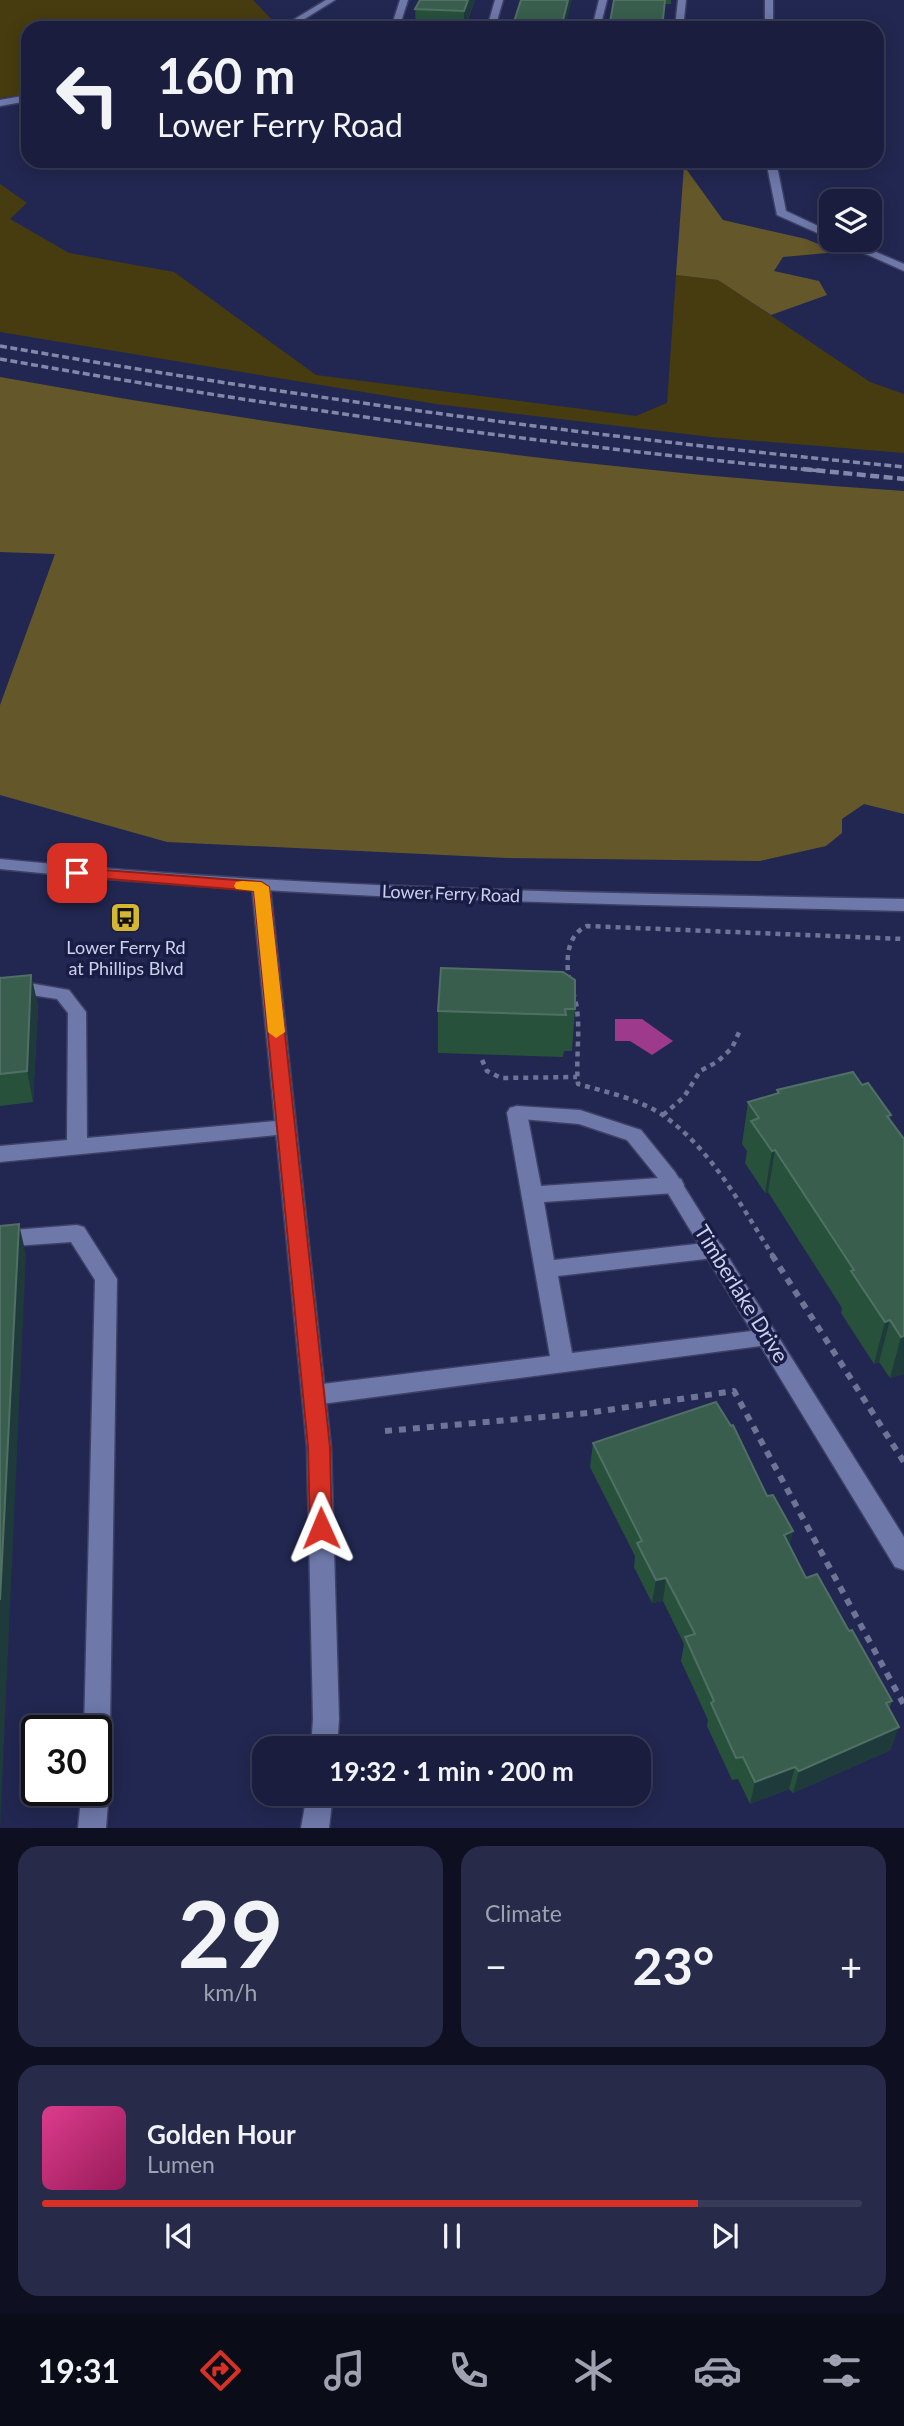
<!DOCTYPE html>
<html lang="en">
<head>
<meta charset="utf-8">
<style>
	:root { --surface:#1a1d3d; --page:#272a48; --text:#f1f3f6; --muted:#9fa2b0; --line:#383b57; --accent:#d93025 }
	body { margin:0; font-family:Lato,sans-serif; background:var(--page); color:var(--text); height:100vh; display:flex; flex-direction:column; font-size:26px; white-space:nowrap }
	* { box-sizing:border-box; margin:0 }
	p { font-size:23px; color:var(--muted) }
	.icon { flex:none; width:38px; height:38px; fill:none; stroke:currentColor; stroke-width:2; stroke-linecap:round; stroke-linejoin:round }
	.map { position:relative; height:1828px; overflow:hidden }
	.sheet { display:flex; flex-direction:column; gap:18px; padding:18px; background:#0e1022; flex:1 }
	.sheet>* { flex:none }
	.top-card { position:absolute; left:21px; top:21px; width:863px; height:147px; border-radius:21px; box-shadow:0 4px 18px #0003,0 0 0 2px var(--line); background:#1a1d3d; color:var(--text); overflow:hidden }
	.buttons { position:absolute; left:819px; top:189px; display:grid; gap:14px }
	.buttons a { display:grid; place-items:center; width:63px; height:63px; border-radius:14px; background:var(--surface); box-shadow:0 4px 18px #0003,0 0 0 2px var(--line); font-size:35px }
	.speed { position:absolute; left:21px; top:1715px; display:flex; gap:14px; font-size:35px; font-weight:700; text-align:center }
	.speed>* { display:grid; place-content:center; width:91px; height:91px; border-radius:50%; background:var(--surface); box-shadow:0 4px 18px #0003,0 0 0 2px var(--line); line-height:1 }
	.speed .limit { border:4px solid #111; border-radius:10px; background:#fff; color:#111 }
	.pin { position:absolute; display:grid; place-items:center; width:60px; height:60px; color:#fff; margin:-30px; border-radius:14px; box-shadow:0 4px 10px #0006 }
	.me { position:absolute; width:77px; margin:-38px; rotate:359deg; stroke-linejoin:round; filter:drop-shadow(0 0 5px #0008) }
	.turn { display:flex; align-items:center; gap:24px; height:147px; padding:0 21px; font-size:32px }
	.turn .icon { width:91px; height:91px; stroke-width:2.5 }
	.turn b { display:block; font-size:49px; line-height:60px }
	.big { font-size:52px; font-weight:700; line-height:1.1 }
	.sheet .widget { flex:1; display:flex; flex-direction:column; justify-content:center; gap:10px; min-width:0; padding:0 24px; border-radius:21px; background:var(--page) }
	.sheet .dial { align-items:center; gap:0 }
	.dial b { font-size:91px; line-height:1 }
	.song { display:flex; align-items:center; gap:21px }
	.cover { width:84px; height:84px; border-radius:10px; background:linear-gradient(135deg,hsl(330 70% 55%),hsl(330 70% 35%)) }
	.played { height:7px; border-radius:4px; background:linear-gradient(90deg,var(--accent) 80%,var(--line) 80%) }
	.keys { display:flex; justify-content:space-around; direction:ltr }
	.heat { display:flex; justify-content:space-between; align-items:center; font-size:38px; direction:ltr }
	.sheet .tiles { flex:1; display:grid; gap:18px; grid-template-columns:1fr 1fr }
	.widget:last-child { grid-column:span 2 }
	.trip { position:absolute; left:252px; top:1736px; width:399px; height:70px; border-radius:21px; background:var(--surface); box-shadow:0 4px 18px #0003,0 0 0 2px var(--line); font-weight:700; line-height:70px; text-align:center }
	.dock { display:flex; height:112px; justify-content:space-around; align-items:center; background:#0a0c18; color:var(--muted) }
	.dock .icon { width:49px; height:49px }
	.dock .on { color:var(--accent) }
	.dock b { font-size:32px; color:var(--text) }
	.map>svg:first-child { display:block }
</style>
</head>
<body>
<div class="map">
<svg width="904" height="1828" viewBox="0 0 904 1828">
	<rect width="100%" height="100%" fill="#222751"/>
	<path fill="#473c0f" d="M 0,0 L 253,0 L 276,24 L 266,28 L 28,28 L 28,94 L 0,98 Z
		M 0,184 L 27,203 L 10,219 L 69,253 L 174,272 L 316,375 L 636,416 L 667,403 L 676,275 L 718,280 L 870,382 L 904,394 L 904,453 L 711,437 L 436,404 L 0,332 Z"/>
	<path fill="#64582a" d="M 684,166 L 723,220 L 806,239 L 838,252 L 783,257 L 774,271 L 819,281 L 827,295 L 771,315 L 718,280 L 676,275 Z
		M 0,377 C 299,431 601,471 904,491 L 904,814 L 864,804 L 842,819 L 842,833 L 826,846 L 760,861 L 507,858 L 167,842 L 0,795 L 0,705 L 55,554 L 0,552 Z"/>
	<path fill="#9e3a8c" d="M 615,1019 L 642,1019 L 673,1041 L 652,1055 L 630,1041 L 615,1041 Z"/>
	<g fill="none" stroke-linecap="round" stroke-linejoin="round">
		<defs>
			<path id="lane" d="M 400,0 L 408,0 L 399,28 L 391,28 Z
				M 495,0 L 503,0 L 495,28 L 487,28 Z
				M 599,0 L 607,0 L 600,28 L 592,28 Z
				M 678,0 L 686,0 L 683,28 L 675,28 Z
				M 765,0 L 773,0 L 773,28 L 765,28 Z
				M 766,161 L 776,161 L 786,211 L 831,232 L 831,239 L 777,215 Z
				M 835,240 L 848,240 L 904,264 L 904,271 Z
				M 0,978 L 69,990 L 86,1012 L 87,1138 L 286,1120 L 293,1122 L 296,1127 L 293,1132 L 286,1134 L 0,1162 L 0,1146 L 67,1140 L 68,1013 L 57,999 L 0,990 Z
				M 517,1106 L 524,1108 L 527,1113 L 541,1186 L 674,1177 L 681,1179 L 684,1185 L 681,1191 L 674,1193 L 544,1202 L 554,1260 L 714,1242 L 721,1244 L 725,1250 L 721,1256 L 714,1258 L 558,1276 L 572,1353 L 768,1329 L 776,1332 L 779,1338 L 776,1344 L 314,1405 L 306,1402 L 303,1395 L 306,1388 L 314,1385 L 550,1356 L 507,1113 L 510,1108 Z
				M 77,1225 L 84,1227 L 117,1279 L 109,1790 L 106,1828 L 78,1828 L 82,1790 L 96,1790 L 96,1731 L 84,1731 L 95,1280 L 71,1242 L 0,1247 L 0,1231 Z"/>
			<path id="street" d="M 261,881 L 270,887 L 331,1447 L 339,1719 L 337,1748 L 311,1748 L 313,1719 L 307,1447 L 252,887 Z
				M 517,1106 L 580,1110 L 641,1130 L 675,1172 L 904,1537 L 904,1570 L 895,1567 L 661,1182 L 627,1140 L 579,1124 L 510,1118 L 507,1113 L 510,1108 Z
				M 307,1794 L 333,1794 L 329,1828 L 301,1828 Z"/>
			<path id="secondary" d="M 326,0 L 335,0 L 290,28 L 280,28 Z
				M 28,95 L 28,101 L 0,106 L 0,100 Z
				M 0,859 C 301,889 602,893 904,899 L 904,911 C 602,904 301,900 0,869 Z"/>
		</defs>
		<use href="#lane" stroke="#3e4165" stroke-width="3"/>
		<use href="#street" stroke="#3e4165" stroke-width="3"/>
		<use href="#secondary" stroke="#3e4165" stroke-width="3"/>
		<path stroke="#6f7497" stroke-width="4.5" stroke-dasharray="5 5" stroke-linecap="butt" d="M 569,980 C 566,961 566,935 587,926 L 904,939
			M 573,992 C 583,1022 575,1053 578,1084 C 606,1092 640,1099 664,1116 C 713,1151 741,1206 773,1256
			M 482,1060 L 487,1071 L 501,1078 L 577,1077
			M 663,1115 L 684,1097 L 700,1071 L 717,1062 L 732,1048 L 740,1030"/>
		<path stroke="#6f7497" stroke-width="6" stroke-dasharray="7 7" stroke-linecap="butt" d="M 772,1255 L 904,1462
			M 385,1431 L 588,1413 L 734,1391 L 904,1705"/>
		<use href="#lane" fill="#6e78a9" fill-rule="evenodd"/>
		<use href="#street" fill="#6e78a9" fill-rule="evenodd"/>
		<use href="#secondary" fill="#6e78a9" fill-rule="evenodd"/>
		<path stroke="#8288a9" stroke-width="3.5" stroke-dasharray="7 3.5" stroke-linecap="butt" d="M 0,346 C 300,398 601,438 904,467
			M 0,359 C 272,407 546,445 822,471"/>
		<path stroke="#8288a9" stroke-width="4.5" stroke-dasharray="9 4.5" stroke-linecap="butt" d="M 803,469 L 904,479"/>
	</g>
	<path fill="#27513a" d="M 475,0 L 465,28 L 416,28 L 415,9 Z
		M 614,0 L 671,0 L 671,4 L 665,4 L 663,28 L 609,28 Z
		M 31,975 L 38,1006 L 33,1102 L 0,1106 L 0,978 Z
		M 575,1009 L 572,1051 L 564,1051 L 563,1057 L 438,1053 L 438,1011 Z
		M 862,1085 L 891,1115 L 890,1120 L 904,1374 L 890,1378 L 879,1362 L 874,1364 L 841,1313 L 842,1308 L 768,1192 L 765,1193 L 745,1163 L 747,1151 L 742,1144 L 748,1102 L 777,1094 L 777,1090 Z
		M 593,1443 L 790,1546 L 806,1578 L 849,1631 L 892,1701 L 889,1709 L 891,1750 L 793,1793 L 789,1789 L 750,1804 L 738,1779 L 732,1780 L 707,1726 L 708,1720 L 681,1661 L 684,1644 L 663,1601 L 652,1603 L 634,1567 L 635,1556 L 590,1467 Z"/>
	<path fill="#1e3a3b" d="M 468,0 L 475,0 L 464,28 L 464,11 Z
		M 568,0 L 572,0 L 565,28 L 561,28 Z
		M 31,975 L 38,1006 L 33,1102 L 27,1071 Z
		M 775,1150 L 768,1192 L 765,1193 L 772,1151 Z
		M 19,1224 L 26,1255 L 0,1828 L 0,1600 Z
		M 890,1320 L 879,1362 L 874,1364 L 885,1322 Z
		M 904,1336 L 904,1374 L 890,1378 L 901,1337 Z
		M 793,1531 L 788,1555 L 784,1535 Z
		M 666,1578 L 663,1601 L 652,1603 L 656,1580 Z
		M 899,1727 L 891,1750 L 793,1793 L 799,1771 Z
		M 795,1767 L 789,1789 L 750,1804 L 755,1782 Z"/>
	<path fill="#395e4d" stroke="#507066" stroke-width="2" d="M 420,0 L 468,0 L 464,11 L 415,9 Z
		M 521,0 L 568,0 L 561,28 L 512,28 Z
		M 614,0 L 665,0 L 662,28 L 609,28 Z
		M 441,968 L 563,972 L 575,980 L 575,1009 L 565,1009 L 566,1015 L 438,1011 Z
		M 31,975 L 27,1071 L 0,1074 L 0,978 Z
		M 853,1072 L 862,1085 L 868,1083 L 891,1115 L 887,1116 L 904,1139 L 904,1336 L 901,1337 L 890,1320 L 885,1322 L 851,1271 L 854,1270 L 775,1150 L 772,1151 L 751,1121 L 759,1118 L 748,1102 L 779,1093 L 777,1090 Z
		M 19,1224 L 0,1600 L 0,1226 Z
		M 716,1402 L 731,1426 L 733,1425 L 767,1496 L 773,1495 L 793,1531 L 784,1535 L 806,1578 L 817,1574 L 849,1631 L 852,1630 L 892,1701 L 886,1703 L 899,1727 L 799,1771 L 795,1767 L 755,1782 L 743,1757 L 736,1758 L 711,1703 L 714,1701 L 685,1637 L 695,1634 L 666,1578 L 656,1580 L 637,1543 L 642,1541 L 593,1443 Z"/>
	<path fill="#d93025" stroke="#8d1f18" stroke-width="2" d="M 77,868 L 261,882 L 269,887 L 330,1447 L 332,1528 L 329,1535 L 321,1538 L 313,1535 L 310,1528 L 308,1447 L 254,891 L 72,876 L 70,873 L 72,869 Z"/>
	<path fill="#f59e0b" d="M 242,881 L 261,882 L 269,887 L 285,1032 L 276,1038 L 268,1032 L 254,891 L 236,889 L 234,886 L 236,882 Z"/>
	<defs>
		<symbol id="bus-square" viewBox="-11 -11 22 22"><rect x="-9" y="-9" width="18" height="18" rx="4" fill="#d4b635" stroke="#191d46"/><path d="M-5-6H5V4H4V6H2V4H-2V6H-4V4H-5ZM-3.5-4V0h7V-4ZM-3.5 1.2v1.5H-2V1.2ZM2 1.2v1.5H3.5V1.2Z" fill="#111"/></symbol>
	</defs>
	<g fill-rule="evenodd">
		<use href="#bus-square" x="108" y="900" width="35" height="35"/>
	</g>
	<g text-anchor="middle" stroke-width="7" stroke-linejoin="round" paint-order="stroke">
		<g font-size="18" fill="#cbd1ec" stroke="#191d46">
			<text transform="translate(451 894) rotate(2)" y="6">Lower Ferry Road</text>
		</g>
		<g font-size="18" fill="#cbd1ec" stroke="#191d46">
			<text x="126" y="954">Lower Ferry Rd<tspan x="126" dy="21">at Phillips Blvd</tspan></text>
		</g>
		<g font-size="21" fill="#cbd1ec" stroke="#191d46">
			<text transform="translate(741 1294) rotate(58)" y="7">Timberlake Drive</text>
		</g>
	</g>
</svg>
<div class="buttons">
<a><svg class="icon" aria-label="layers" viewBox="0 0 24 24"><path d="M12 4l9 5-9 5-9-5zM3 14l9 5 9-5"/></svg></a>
</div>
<div class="speed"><div class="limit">30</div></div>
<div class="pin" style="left:77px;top:873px;background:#d93025"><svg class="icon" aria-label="arrive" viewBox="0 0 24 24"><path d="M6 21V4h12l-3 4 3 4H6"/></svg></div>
<svg class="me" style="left:321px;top:1528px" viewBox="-20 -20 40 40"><path d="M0-17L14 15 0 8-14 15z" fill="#d93025" stroke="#fff" stroke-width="4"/></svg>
<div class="trip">19:32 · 1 min · 200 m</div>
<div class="top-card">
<div class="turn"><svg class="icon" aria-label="left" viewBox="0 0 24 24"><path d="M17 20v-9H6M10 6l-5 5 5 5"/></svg><div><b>160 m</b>Lower Ferry Road</div></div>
</div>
</div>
<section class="sheet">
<div class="tiles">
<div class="widget dial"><b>29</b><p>km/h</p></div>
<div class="widget"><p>Climate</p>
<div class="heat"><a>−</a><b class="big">23°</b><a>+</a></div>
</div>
<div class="widget">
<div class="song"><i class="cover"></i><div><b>Golden Hour</b><p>Lumen</p></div></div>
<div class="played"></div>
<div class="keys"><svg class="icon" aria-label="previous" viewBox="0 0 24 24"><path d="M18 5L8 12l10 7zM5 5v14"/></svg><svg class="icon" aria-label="pause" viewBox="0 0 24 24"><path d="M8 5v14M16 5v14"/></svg><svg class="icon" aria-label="next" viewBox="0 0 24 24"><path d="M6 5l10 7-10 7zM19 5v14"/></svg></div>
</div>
</div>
</section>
<nav class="dock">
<b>19:31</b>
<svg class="icon on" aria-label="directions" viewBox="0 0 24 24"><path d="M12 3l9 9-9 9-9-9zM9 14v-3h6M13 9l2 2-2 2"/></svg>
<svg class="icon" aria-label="music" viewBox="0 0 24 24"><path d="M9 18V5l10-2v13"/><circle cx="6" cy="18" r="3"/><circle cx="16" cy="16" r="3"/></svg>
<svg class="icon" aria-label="phone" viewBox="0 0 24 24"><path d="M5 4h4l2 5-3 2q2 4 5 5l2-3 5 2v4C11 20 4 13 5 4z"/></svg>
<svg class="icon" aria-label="climate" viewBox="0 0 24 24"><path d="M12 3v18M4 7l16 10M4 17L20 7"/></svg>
<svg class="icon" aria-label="car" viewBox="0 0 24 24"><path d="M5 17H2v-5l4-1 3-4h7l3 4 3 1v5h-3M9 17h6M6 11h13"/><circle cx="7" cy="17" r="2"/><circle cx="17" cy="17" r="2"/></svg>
<svg class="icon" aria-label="filters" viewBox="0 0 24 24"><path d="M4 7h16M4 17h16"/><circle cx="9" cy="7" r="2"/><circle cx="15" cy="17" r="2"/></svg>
</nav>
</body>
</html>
